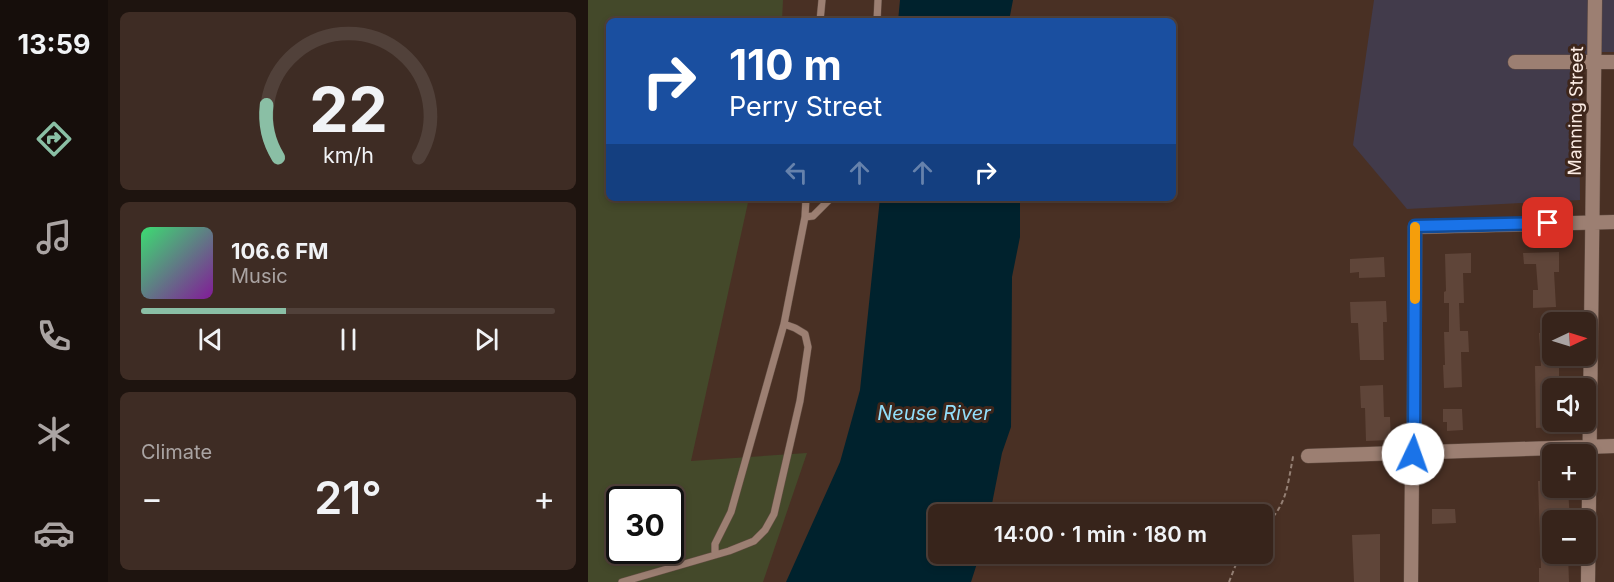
<!DOCTYPE html>
<html lang="en">
<head>
<meta charset="utf-8">
<style>
	:root { --surface:#37241b; --page:#3e2c24; --text:#f1f3f6; --muted:#aaa4a3; --line:#51413a; --accent:#8abfa5 }
	body { margin:0; font-family:Inter,sans-serif; background:var(--page); color:var(--text); height:100vh; display:flex; flex-direction:column; font-size:22px; white-space:nowrap }
	* { box-sizing:border-box; margin:0 }
	p { font-size:20px; color:var(--muted) }
	.icon { flex:none; width:33px; height:33px; fill:none; stroke:currentColor; stroke-width:2; stroke-linecap:round; stroke-linejoin:round }
	.map { position:relative; flex:1; overflow:hidden }
	.side { display:flex; flex-direction:column; gap:12px; padding:12px; background:#1e140f; width:480px }
	.side>* { flex:none }
	.top-card { position:absolute; left:18px; top:18px; width:570px; height:183px; border-radius:9px; box-shadow:0 3px 9px #0003,0 0 0 2px var(--line); background:#1a4fa0; color:#fff; overflow:hidden }
	.needle { width:39px; rotate:86deg }
	.fabs { position:absolute; left:954px; top:312px; display:grid; gap:12px }
	.fabs a { display:grid; place-items:center; width:54px; height:54px; border-radius:9px; background:var(--surface); box-shadow:0 3px 9px #0003,0 0 0 2px var(--line); font-size:30px }
	.speed { position:absolute; left:18px; top:486px; display:flex; gap:12px; font-size:30px; font-weight:700; text-align:center }
	.speed>* { display:grid; place-content:center; width:78px; height:78px; border-radius:50%; background:var(--surface); box-shadow:0 3px 9px #0003,0 0 0 2px var(--line); line-height:1 }
	.speed .limit { border:3px solid #111; border-radius:9px; background:#fff; color:#111 }
	.pin { position:absolute; display:grid; place-items:center; width:51px; height:51px; color:#fff; margin:-26px; border-radius:12px; box-shadow:0 3px 9px #0006 }
	.me { position:absolute; width:66px; margin:-33px; rotate:3deg; stroke-linejoin:round; filter:drop-shadow(0 0 4px #0008) }
	.turn { display:flex; align-items:center; gap:21px; height:126px; padding:0 24px; font-size:27px }
	.turn .icon { width:78px; height:78px; stroke-width:2.5 }
	.turn b { display:block; font-size:42px; line-height:51px }
	.lanes { display:flex; align-items:center; height:57px; padding:0 24px; background:#0003; justify-content:center; gap:30px; direction:ltr }
	.lanes .off { opacity:.35 }
	.big { font-size:45px; font-weight:600; line-height:1.1 }
	.side .card { flex:1; display:flex; flex-direction:column; justify-content:center; gap:9px; min-width:0; padding:0 21px; border-radius:9px; background:var(--page) }
	.side .dial { align-items:center; gap:0 }
	.dial svg { height:156px; overflow:visible; fill:none; stroke:var(--line); stroke-width:7; stroke-linecap:round; text-anchor:middle }
	.dial text { fill:var(--text); stroke:none }
	.song { display:flex; align-items:center; gap:18px }
	.cover { width:72px; height:72px; border-radius:9px; background:linear-gradient(135deg,hsl(140 70% 55%),hsl(290 70% 35%)) }
	.played { height:6px; border-radius:3px; background:linear-gradient(90deg,var(--accent) 35%,var(--line) 35%) }
	.keys { display:flex; justify-content:space-around; direction:ltr }
	.heat { display:flex; justify-content:space-between; align-items:center; font-size:33px; direction:ltr }
	.trip { position:absolute; left:340px; top:504px; width:345px; height:60px; border-radius:9px; background:var(--surface); box-shadow:0 3px 9px #0003,0 0 0 2px var(--line); font-weight:600; line-height:60px; text-align:center }
	main { display:flex; flex:1; min-height:0 }
	.tab-bar { display:flex; flex-direction:column; width:108px; justify-content:space-around; align-items:center; background:#160e0b; color:var(--muted) }
	.tab-bar .icon { width:42px; height:42px }
	.tab-bar .selected { color:var(--accent) }
	.tab-bar b { font-size:27px; color:var(--text) }
	.map>svg:first-child { display:block }
</style>
</head>
<body>
<main>
<nav class="tab-bar">
<b>13:59</b>
<svg class="icon selected" aria-label="directions" viewBox="0 0 24 24"><path d="M12 3l9 9-9 9-9-9zM9 14v-3h6M13 9l2 2-2 2"/></svg>
<svg class="icon" aria-label="music" viewBox="0 0 24 24"><path d="M9 18V5l10-2v13"/><circle cx="6" cy="18" r="3"/><circle cx="16" cy="16" r="3"/></svg>
<svg class="icon" aria-label="phone" viewBox="0 0 24 24"><path d="M5 4h4l2 5-3 2q2 4 5 5l2-3 5 2v4C11 20 4 13 5 4z"/></svg>
<svg class="icon" aria-label="climate" viewBox="0 0 24 24"><path d="M12 3v18M4 7l16 10M4 17L20 7"/></svg>
<svg class="icon" aria-label="car" viewBox="0 0 24 24"><path d="M5 17H2v-5l4-1 3-4h7l3 4 3 1v5h-3M9 17h6M6 11h13"/><circle cx="7" cy="17" r="2"/><circle cx="17" cy="17" r="2"/></svg>
</nav>
<section class="side">
<div class="card dial"><svg viewBox="0 0 100 80">
<path d="M14 69A42 42 0 1 1 86 69"/>
<path d="M14 69A42 42 0 0 1 8 42" stroke="#8abfa5"/>
<text x="50" y="56" font-size="32" font-weight="700">22</text>
<text x="50" y="72" font-size="11">km/h</text>
</svg></div>
<div class="card">
<div class="song"><i class="cover"></i><div><b>106.6 FM</b><p>Music</p></div></div>
<div class="played"></div>
<div class="keys"><svg class="icon" aria-label="previous" viewBox="0 0 24 24"><path d="M18 5L8 12l10 7zM5 5v14"/></svg><svg class="icon" aria-label="pause" viewBox="0 0 24 24"><path d="M8 5v14M16 5v14"/></svg><svg class="icon" aria-label="next" viewBox="0 0 24 24"><path d="M6 5l10 7-10 7zM19 5v14"/></svg></div>
</div>
<div class="card"><p>Climate</p>
<div class="heat"><a>−</a><b class="big">21°</b><a>+</a></div>
</div>
</section>
<div class="map">
<svg width="1026" height="582" viewBox="0 0 1026 582">
	<rect width="100%" height="100%" fill="#493024"/>
	<path fill="#423b4b" d="M 786,0 L 1026,0 L 1026,52 L 1001,52 L 991,67 L 992,200 L 819,209 L 765,145 Z"/>
	<path fill="#44492a" fill-rule="evenodd" d="M 0,0 L 195,0 L 194,21 L 21,21 L 21,198 L 161,198 L 103,461 L 219,453 L 175,582 L 0,582 ZM 32,500 L 82,500 L 82,550 L 32,550 Z"/>
	<path fill="#00222d" d="M 312,0 L 425,0 L 421,21 L 310,21 Z
		M 292,198 L 432,198 L 432,237 L 424,277 L 423,427 L 414,453 L 402,514 L 351,514 L 351,554 L 392,554 L 383,582 L 198,582 L 252,462 L 272,390 Z"/>
	<path fill="#5f4539" d="M 971,252 L 971,272 L 966,272 L 968,307 L 945,308 L 945,290 L 950,290 L 948,264 L 936,264 L 935,253 Z
		M 883,253 L 883,273 L 875,273 L 876,303 L 871,303 L 872,331 L 880,331 L 881,352 L 873,352 L 874,387 L 856,388 L 855,365 L 857,365 L 856,332 L 861,332 L 861,303 L 856,303 L 856,292 L 858,291 L 857,254 Z
		M 796,257 L 797,277 L 771,278 L 771,272 L 762,273 L 762,259 Z
		M 798,301 L 799,322 L 795,322 L 796,360 L 772,360 L 770,323 L 763,323 L 762,302 Z
		M 964,332 L 964,365 L 971,365 L 971,387 L 964,387 L 964,427 L 948,428 L 947,366 L 953,366 L 951,333 Z
		M 795,385 L 796,417 L 802,417 L 803,440 L 778,441 L 777,408 L 773,408 L 772,386 Z
		M 855,409 L 874,409 L 875,430 L 859,431 L 859,422 L 855,422 Z
		M 964,480 L 964,488 L 975,488 L 975,489 L 980,489 L 982,520 L 964,520 L 964,554 L 980,554 L 981,582 L 951,582 L 951,568 L 953,568 L 950,481 Z
		M 844,509 L 867,509 L 868,523 L 844,524 Z
		M 792,534 L 792,582 L 766,582 L 764,535 Z"/>
	<g fill="none" stroke-linecap="round" stroke-linejoin="round">
		<defs>
			<path id="service" d="M 232,21 L 234,0
				M 289,21 L 290,0
				M 217,217 L 225,216 L 243,198
				M 196,324 L 217,217 L 218,198
				M 34,582 L 141,551 L 166,541 L 177,530 L 186,514 L 212,401 L 220,347 L 217,334 L 207,328 L 196,324 L 143,512 L 127,544 L 127,555"/>
			<path id="minor" d="M 927,62 L 1026,62
				M 720,456 L 1026,446
				M 823,582 L 824,469 L 826,439 L 827,227 L 1026,222
				M 1000,582 L 1007,0"/>
		</defs>
		<use href="#service" stroke="#644f44" stroke-width="8"/>
		<use href="#minor" stroke="#644f44" stroke-width="15"/>
		<path stroke="#958075" stroke-width="2" stroke-dasharray="4.5 3" stroke-linecap="butt" d="M 675,528 C 699,505 699,488 705,457 L 708,457
			M 641,582 L 652,554"/>
		<use href="#service" stroke="#9c7f72" stroke-width="7"/>
		<use href="#minor" stroke="#9c7f72" stroke-width="14"/>
	</g>
	<g fill="none" stroke-linecap="round" stroke-linejoin="round">
		<defs>
			<path id="route" d="M 825,454 L 826,439 L 827,226 L 960,223"/>
		</defs>
		<use href="#route" stroke="#114b97" stroke-width="15"/>
		<use href="#route" stroke="#1a73e8" stroke-width="10"/>
		<path stroke="#f59e0b" stroke-width="10" d="M 827,299 L 827,227"/>
	</g>
	<g text-anchor="middle" stroke-width="6" stroke-linejoin="round" paint-order="stroke">
		<g font-size="18" fill="#fcece4" stroke="#3e261b">
			<text transform="translate(988 111) rotate(-89)" y="6">Manning Street</text>
		</g>
		<g font-size="20" font-style="italic" fill="#93dffb" stroke="#3e261b">
			<text x="346" y="420">Neuse River</text>
		</g>
	</g>
</svg>
<div class="fabs">
<a><svg class="needle" viewBox="-14 -14 28 28"><path d="M0-13l5 13h-10z" fill="#e53935"/><path d="M0 13l5-13h-10z" fill="#aaa4a3"/></svg></a>
<a><svg class="icon" aria-label="sound" viewBox="0 0 24 24"><path d="M4 9h4l5-4v14l-5-4H4zM17 9q2 3 0 6"/></svg></a>
<a>+</a>
<a>−</a>
</div>
<div class="speed"><div class="limit">30</div></div>
<div class="pin" style="left:960px;top:223px;background:#d93025"><svg class="icon" aria-label="arrive" viewBox="0 0 24 24"><path d="M6 21V4h12l-3 4 3 4H6"/></svg></div>
<svg class="me" style="left:825px;top:454px" viewBox="-20 -20 40 40"><circle r="19" fill="#fff"/><path d="M0-13L10 11 0 6-10 11z" fill="#1a73e8"/></svg>
<div class="trip">14:00 · 1 min · 180 m</div>
<div class="top-card">
<div class="turn"><svg class="icon" aria-label="right" viewBox="0 0 24 24"><path d="M7 20v-9h11M14 6l5 5-5 5"/></svg><div><b>110 m</b>Perry Street</div></div>
<div class="lanes"><svg class="icon off" aria-label="left" viewBox="0 0 24 24"><path d="M17 20v-9H6M10 6l-5 5 5 5"/></svg><svg class="icon off" aria-label="ahead" viewBox="0 0 24 24"><path d="M12 20V5M6 11l6-6 6 6"/></svg><svg class="icon off" aria-label="ahead" viewBox="0 0 24 24"><path d="M12 20V5M6 11l6-6 6 6"/></svg><svg class="icon" aria-label="right" viewBox="0 0 24 24"><path d="M7 20v-9h11M14 6l5 5-5 5"/></svg></div>
</div>
</div>
</main>
</body>
</html>
